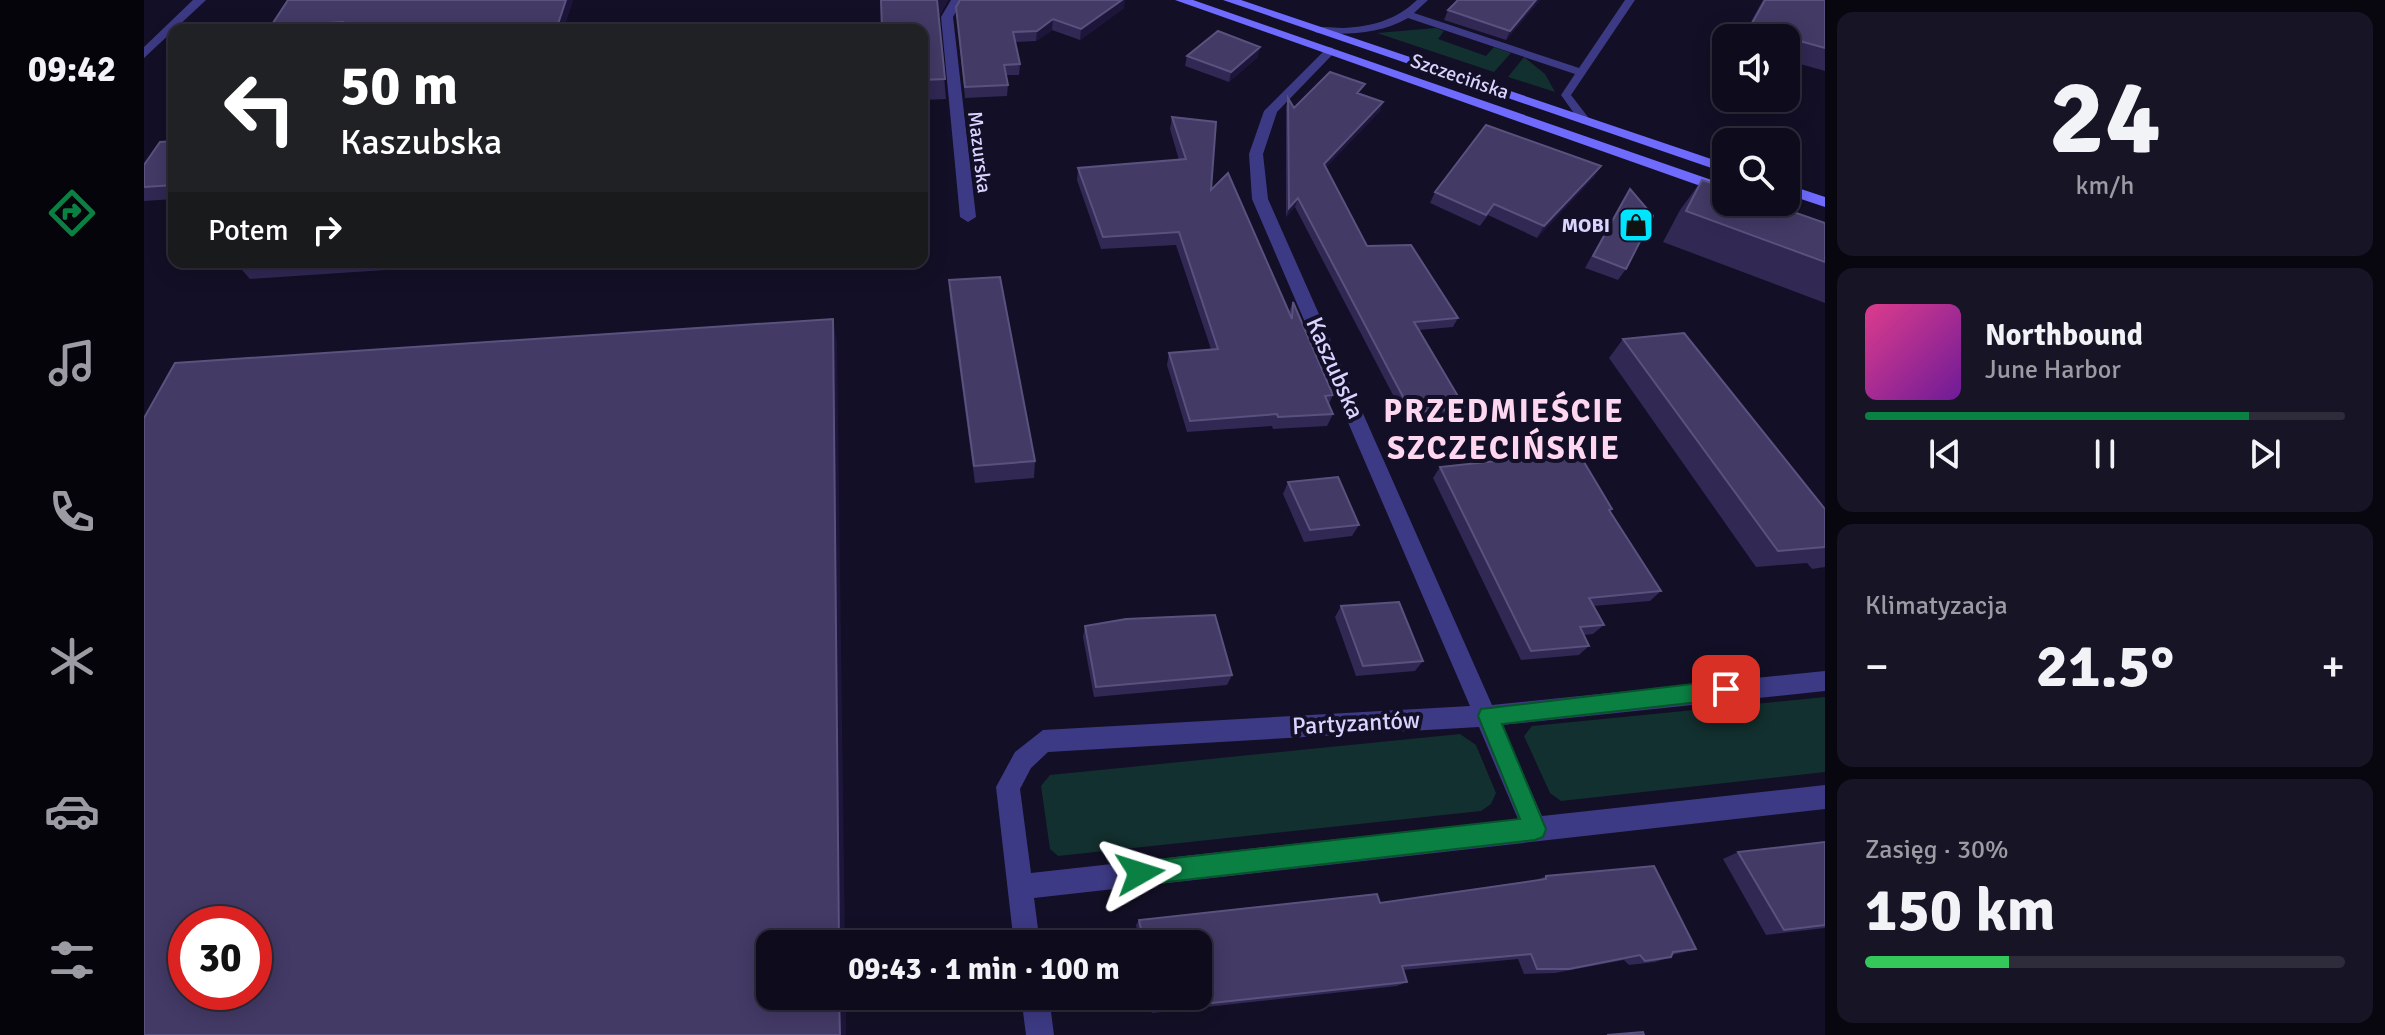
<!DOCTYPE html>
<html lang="pl">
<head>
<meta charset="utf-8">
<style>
	:root { --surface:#0e0b1c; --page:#171425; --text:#f1f3f6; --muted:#9b9ba3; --line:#2e2b3b; --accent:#0b8043 }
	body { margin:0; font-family:Signika,sans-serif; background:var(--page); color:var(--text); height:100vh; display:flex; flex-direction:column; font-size:30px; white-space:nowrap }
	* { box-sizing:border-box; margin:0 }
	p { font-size:26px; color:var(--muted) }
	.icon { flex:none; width:44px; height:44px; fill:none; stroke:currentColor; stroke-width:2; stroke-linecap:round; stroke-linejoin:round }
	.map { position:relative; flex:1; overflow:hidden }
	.details { display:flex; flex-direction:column; gap:12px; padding:12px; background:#08060f; width:560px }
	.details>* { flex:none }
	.top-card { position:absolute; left:24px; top:24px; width:760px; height:244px; border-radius:16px; box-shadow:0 4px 20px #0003,0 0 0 2px var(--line); background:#202124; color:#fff; overflow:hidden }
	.buttons { position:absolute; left:1568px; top:24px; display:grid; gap:16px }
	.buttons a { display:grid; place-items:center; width:88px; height:88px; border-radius:16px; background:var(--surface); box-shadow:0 4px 20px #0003,0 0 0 2px var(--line); font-size:40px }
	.speed { position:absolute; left:24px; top:906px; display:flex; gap:16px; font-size:40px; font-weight:700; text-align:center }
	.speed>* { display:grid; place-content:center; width:104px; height:104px; border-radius:50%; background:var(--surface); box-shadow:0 4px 20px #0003,0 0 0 2px var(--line); line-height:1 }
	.speed .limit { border:12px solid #d22; background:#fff; color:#111 }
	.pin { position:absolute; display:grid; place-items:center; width:68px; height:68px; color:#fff; margin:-34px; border-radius:16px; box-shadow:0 4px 12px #0006 }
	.me { position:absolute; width:88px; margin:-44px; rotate:84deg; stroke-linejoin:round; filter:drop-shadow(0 0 6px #0008) }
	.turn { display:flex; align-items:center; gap:28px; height:168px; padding:0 40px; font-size:36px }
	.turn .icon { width:104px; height:104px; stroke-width:2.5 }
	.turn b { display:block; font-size:56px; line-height:68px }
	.then { display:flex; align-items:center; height:76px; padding:0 40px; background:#0003; gap:16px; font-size:30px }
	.big { font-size:60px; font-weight:700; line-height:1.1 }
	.details .widget { flex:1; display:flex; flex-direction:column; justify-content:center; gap:12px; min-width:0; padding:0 28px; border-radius:16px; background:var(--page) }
	.details .dial { align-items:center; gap:0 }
	.dial b { font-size:104px; line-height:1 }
	.song { display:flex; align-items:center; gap:24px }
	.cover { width:96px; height:96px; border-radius:12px; background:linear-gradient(135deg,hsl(330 70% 55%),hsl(280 70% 35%)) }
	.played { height:8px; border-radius:4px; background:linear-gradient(90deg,var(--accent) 80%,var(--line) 80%) }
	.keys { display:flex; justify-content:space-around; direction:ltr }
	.heat { display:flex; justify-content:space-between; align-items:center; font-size:44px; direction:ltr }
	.charge { height:12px; border-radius:6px; background:linear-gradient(90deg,#34c759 30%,var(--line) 0) }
	.trip { position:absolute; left:612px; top:930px; width:456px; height:80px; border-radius:16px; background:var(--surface); box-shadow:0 4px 20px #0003,0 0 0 2px var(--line); font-weight:700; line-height:80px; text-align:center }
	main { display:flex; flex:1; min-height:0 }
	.menu { display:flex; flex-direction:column; width:144px; justify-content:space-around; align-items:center; background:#06040b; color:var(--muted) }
	.menu .icon { width:56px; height:56px }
	.menu .current { color:var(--accent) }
	.menu b { font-size:36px; color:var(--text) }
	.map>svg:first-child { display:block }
</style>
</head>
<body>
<main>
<nav class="menu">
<b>09:42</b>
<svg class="icon current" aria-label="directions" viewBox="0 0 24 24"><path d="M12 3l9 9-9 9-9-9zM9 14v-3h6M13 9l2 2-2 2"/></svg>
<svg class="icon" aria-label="music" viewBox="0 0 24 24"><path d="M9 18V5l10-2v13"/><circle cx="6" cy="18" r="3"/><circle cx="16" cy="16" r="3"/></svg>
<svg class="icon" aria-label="phone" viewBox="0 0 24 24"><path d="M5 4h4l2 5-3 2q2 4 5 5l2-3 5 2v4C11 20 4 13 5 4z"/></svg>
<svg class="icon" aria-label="climate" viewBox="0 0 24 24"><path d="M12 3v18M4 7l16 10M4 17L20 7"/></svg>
<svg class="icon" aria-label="car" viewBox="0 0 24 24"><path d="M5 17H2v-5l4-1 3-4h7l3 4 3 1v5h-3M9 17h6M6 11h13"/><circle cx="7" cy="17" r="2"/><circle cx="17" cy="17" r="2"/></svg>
<svg class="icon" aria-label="filters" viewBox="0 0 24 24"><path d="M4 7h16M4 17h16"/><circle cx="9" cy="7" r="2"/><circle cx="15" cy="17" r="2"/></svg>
</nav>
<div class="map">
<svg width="1681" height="1035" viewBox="0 0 1681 1035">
	<rect width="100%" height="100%" fill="#130f26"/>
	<path fill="#12302f" d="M 1292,28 L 1300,31 L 1294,39 L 1342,56 L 1350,47 L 1367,53 L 1350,72 L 1233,33 Z
		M 1380,57 L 1401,74 L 1411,92 L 1364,77 Z
		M 1681,697 L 1681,772 L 1417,801 L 1406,793 L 1380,736 L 1388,726 Z
		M 1316,734 L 1332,745 L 1352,793 L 1347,804 L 1337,811 L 914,856 L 906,849 L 897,786 L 906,775 Z"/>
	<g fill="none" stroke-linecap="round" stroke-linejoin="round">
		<path fill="#3d3a85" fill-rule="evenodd" d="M 1273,0 L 1284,0 L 1270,13 L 1435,68 L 1481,0 L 1491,0 L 1427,95 L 1447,121 L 1441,124 L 1437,123 L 1417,95 L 1431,74 L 1264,18 C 1236,34 1204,35 1173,33 L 1168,30 C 1176,25 1188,28 1198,28 C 1227,27 1252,20 1273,0 Z"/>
		<path fill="#3d3a85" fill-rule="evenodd" d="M 49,0 L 62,0 L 0,58 L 0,47 Z
			M 807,0 L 819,0 L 809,17 L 832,217 L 824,222 L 816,217 L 797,17 Z
			M 1184,47 L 1189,48 L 1189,54 L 1133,112 L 1119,154 L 1124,199 L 1348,705 L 1681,671 L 1681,691 L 1358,725 L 1398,816 L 1681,785 L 1681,809 L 890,898 L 896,944 L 870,944 L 852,787 L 871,752 L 899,730 L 1326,706 L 1108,199 L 1105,154 L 1120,111 ZM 1335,727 L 1374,819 L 887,873 L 876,789 L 887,768 L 904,752 Z
			M 877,996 L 905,996 L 910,1035 L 882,1035 Z"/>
		<path fill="#6f6bff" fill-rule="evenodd" d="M 1031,0 L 1049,0 L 1582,185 L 1582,195 Z
			M 1079,0 L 1097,0 L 1582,164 L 1582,173 Z
			M 1642,184 L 1681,197 L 1681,207 L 1642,194 Z"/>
	</g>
	<path fill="#312854" d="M 429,0 L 419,30 L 129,30 L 127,26 Z
		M 737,0 L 804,0 L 795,16 L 802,99 L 778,100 L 778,30 Z
		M 1314,0 L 1396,0 L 1362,40 L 1300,20 L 1304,10 Z
		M 1619,0 L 1681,0 L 1681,71 L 1642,60 L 1642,38 L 1598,38 Z
		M 812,7 L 980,8 L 936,40 L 908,30 L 892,41 L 871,42 L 876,64 L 875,75 L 862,75 L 864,85 L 863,96 L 821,98 Z
		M 1043,56 L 1114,57 L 1085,82 L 1041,66 Z
		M 1218,93 L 1217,94 L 1239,102 L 1236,111 L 1181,168 L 1223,246 L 1314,318 L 1309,327 L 1275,330 L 1321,408 L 1316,416 L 1262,420 L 1151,207 L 1142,217 L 1142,107 L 1144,98 L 1150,108 Z
		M 1028,117 L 1067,190 L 1145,312 L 1149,302 L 1189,395 L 1185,404 L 1189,414 L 1183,426 L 1129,429 L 1128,426 L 1043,432 L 1023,365 L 1025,353 L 1067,349 L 1032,245 L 957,249 L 933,180 L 934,168 L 1035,160 L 1026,129 Z
		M 30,141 L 30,199 L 0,201 L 0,165 Z
		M 1457,166 L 1450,177 L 1393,238 L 1344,215 L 1336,226 L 1286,203 L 1291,192 Z
		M 1558,180 L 1681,223 L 1681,303 L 1519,242 L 1536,210 Z
		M 1486,189 L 1482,269 L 1474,280 L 1441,268 L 1478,201 Z
		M 91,262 L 332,262 L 331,264 L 106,279 Z
		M 805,280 L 891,461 L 890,478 L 831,483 L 806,299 Z
		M 1479,339 L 1681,509 L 1681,567 L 1668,569 L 1663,563 L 1612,567 L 1465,358 Z
		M 1296,467 L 1468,509 L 1466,512 L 1517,591 L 1506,601 L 1449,606 L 1460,625 L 1449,634 L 1440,635 L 1445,646 L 1435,655 L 1377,660 L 1289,478 Z
		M 1144,482 L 1215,525 L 1208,536 L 1160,542 L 1139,494 Z
		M 1197,606 L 1279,661 L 1271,671 L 1212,676 L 1191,617 Z
		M 941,626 L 1088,675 L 1083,685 L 950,697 L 939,637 Z
		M 1681,842 L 1681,928 L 1622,935 L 1579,859 L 1594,852 Z
		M 1402,876 L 1552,949 L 1528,955 L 1527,957 L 1511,962 L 1485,965 L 1480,960 L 1411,973 L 1380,974 L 1374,959 L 1259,970 L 1263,982 L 1253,986 L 1008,1013 L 1005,996 L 1054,996 L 1054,944 L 995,944 L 992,925 L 995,920 L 1236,903 L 1393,880 Z"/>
	<path fill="#1d163a" d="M 422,0 L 429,0 L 419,30 L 412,30 Z
		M 793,0 L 804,0 L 794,17 Z
		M 978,0 L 981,0 L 980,8 L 936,40 L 937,29 Z
		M 1392,0 L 1396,0 L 1362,40 L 1366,31 Z
		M 909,19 L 908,30 L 892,41 L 893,31 Z
		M 1116,47 L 1114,57 L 1085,82 L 1087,72 Z
		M 1239,102 L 1236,111 L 1177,173 L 1180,164 Z
		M 1457,166 L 1450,177 L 1393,238 L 1400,226 Z
		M 1154,198 L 1151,207 L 1142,217 L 1145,208 Z
		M 689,319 L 693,342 L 701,944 L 695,944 Z
		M 695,996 L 702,996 L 702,1035 L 696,1035 Z"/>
	<path fill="#433a66" stroke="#5a527e" stroke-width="2" fill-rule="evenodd" d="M 144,0 L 422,0 L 412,30 L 195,30 L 199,22 L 127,26 Z
		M 737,0 L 793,0 L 801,79 L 778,80 L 778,30 L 738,30 Z
		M 816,0 L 978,0 L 937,29 L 909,19 L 893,31 L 869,32 L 876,64 L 860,65 L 864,85 L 821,87 L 812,7 Z
		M 1314,0 L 1392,0 L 1366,31 L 1304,10 Z
		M 1621,0 L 1681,0 L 1681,48 L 1606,27 Z
		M 1074,31 L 1116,47 L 1087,72 L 1043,56 Z
		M 1186,72 L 1221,84 L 1213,93 L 1239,102 L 1180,164 L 1223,246 L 1267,245 L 1314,318 L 1270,322 L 1321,408 L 1267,412 L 1154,198 L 1145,208 L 1144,98 L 1150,108 Z
		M 1028,117 L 1072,122 L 1067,190 L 1084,173 L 1148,319 L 1149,302 L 1189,395 L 1181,396 L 1189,414 L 1134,417 L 1133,414 L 1046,421 L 1025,353 L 1074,349 L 1035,232 L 959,237 L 934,168 L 1042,159 Z
		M 1342,125 L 1457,166 L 1400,226 L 1350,204 L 1342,215 L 1291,192 Z
		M 30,141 L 30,185 L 0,187 L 0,165 L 16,142 Z
		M 1558,180 L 1582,188 L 1582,202 L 1621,202 L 1681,223 L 1681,262 L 1542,211 Z
		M 1486,189 L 1509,216 L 1482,269 L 1449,256 Z
		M 856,277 L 891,461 L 830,466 L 805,280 Z
		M 689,319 L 695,944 L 626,944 L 626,996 L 695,996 L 696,1035 L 0,1035 L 0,418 L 31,363 ZM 42,924 L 110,924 L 110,992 L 42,992 Z
		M 1540,333 L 1681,509 L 1681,547 L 1634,551 L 1479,339 Z
		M 1434,452 L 1468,509 L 1465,510 L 1517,591 L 1445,598 L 1460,625 L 1436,627 L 1445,646 L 1387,651 L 1296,467 Z
		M 1194,477 L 1215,525 L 1166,530 L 1144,482 Z
		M 1255,602 L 1279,661 L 1219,666 L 1197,606 Z
		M 1071,615 L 1088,675 L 952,687 L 941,626 L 982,619 Z
		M 1681,842 L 1681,925 L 1640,930 L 1594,852 Z
		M 1510,866 L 1552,949 L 1529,952 L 1527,957 L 1501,961 L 1496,955 L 1425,969 L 1393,969 L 1387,954 L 1258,966 L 1263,982 L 1013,1009 L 1010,996 L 1054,996 L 1054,944 L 1000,944 L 995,920 L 1233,894 L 1236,903 L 1402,879 L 1402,876 Z
		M 1499,1032 L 1500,1035 L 1463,1035 Z"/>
	<path fill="#0b8043" stroke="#07532c" stroke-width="2" d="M 1582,680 L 1589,682 L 1592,689 L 1589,696 L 1582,699 L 1358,724 L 1402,829 L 1399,837 L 1391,840 L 996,885 L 988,882 L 985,873 L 988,865 L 996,862 L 1376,819 L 1334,716 L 1337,709 Z"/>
	<defs>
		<symbol id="shop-square" viewBox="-11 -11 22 22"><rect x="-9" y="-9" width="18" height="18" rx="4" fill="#00e5ff" stroke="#130f26"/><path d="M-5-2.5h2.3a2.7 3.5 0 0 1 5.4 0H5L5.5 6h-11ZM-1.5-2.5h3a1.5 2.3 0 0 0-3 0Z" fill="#111"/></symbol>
	</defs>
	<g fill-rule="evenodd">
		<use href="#shop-square" x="1472" y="205" width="40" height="40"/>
	</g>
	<g text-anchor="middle" stroke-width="8" stroke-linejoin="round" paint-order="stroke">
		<g font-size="20" fill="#d9d4ff" stroke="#130f26">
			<text transform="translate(1316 76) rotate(19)" y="7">Szczecińska</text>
			<text transform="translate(836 152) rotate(83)" y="7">Mazurska</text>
		</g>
		<g font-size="20" font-weight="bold" fill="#d9d4ff" stroke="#130f26" text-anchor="end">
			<text x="1466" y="232">MOBI</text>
		</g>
		<g font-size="24" fill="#d9d4ff" stroke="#130f26">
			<text transform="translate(1191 368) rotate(66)" y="8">Kaszubska</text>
			<text transform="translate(1212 723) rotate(-3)" y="8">Partyzantów</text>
		</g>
		<g font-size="32" font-weight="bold" letter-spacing="2" fill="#ffd6f0" stroke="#130f26">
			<text x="1360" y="422">PRZEDMIEŚCIE<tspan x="1360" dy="37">SZCZECIŃSKIE</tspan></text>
		</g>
	</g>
</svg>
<div class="buttons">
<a><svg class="icon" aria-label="sound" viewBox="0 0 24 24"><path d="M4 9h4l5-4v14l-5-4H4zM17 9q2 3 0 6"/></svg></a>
<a><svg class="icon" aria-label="search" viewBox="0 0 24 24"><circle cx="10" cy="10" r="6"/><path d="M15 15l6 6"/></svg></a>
</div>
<div class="speed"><div class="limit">30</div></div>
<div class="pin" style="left:1582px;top:689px;background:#d93025"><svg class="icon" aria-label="arrive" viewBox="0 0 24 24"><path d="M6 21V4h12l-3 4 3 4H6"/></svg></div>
<svg class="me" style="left:996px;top:873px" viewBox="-20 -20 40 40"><path d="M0-17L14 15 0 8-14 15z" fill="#0b8043" stroke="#fff" stroke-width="4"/></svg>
<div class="trip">09:43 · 1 min · 100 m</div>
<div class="top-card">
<div class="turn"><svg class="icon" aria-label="left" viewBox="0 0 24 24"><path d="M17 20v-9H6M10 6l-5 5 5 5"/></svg><div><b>50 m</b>Kaszubska</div></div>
<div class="then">Potem<svg class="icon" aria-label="right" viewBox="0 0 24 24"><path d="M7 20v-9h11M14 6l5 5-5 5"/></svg></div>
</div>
</div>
<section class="details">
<div class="widget dial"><b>24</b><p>km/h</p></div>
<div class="widget">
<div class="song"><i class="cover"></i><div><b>Northbound</b><p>June Harbor</p></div></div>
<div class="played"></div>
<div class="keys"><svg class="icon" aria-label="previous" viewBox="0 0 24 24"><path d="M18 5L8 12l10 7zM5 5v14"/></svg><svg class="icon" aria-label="pause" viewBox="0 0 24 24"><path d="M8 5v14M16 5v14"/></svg><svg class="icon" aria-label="next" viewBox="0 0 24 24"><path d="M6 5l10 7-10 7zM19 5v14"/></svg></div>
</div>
<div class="widget"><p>Klimatyzacja</p>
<div class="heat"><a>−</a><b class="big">21.5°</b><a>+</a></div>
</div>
<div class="widget"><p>Zasięg · 30%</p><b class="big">150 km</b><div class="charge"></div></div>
</section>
</main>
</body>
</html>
